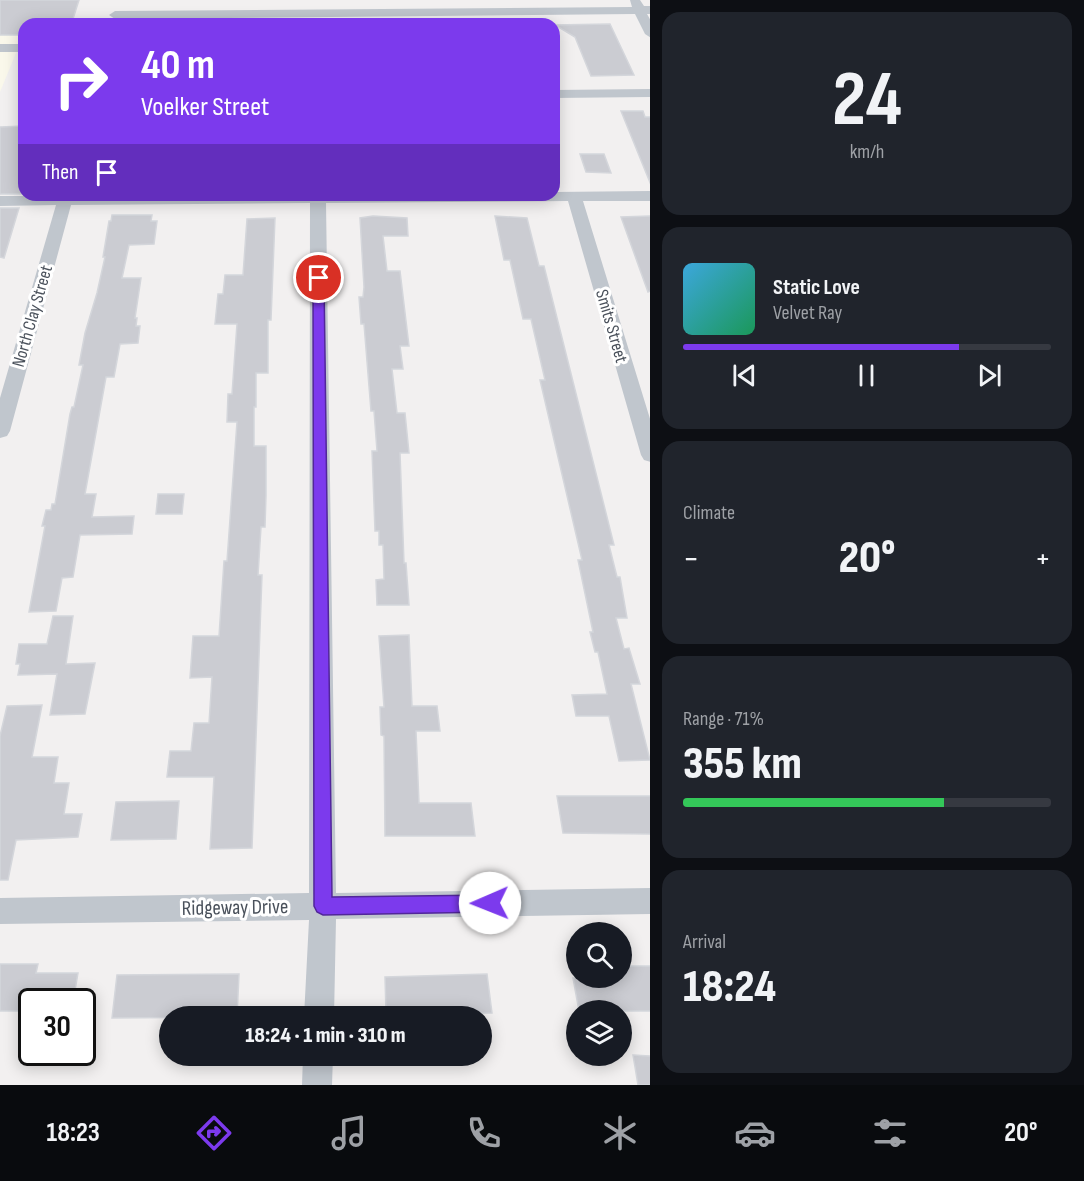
<!DOCTYPE html>
<html lang="en">
<head>
<meta charset="utf-8">
<style>
	:root { --surface:#171b24; --page:#20242c; --text:#f1f3f6; --muted:#9ea1a6; --line:#363941; --accent:#7c3aed }
	body { margin:0; font-family:"Sofia Sans Condensed",sans-serif; background:var(--page); color:var(--text); height:100vh; display:flex; flex-direction:column; font-size:22px; white-space:nowrap }
	* { box-sizing:border-box; margin:0 }
	p { font-size:20px; color:var(--muted) }
	.icon { flex:none; width:33px; height:33px; fill:none; stroke:currentColor; stroke-width:2; stroke-linecap:round; stroke-linejoin:round }
	.map { position:relative; flex:1; overflow:hidden }
	.panel { display:flex; flex-direction:column; gap:12px; padding:12px; background:#0d0f14; width:434px }
	.panel>* { flex:none }
	.banner { position:absolute; left:18px; top:18px; width:542px; height:183px; border-radius:18px; box-shadow:0 3px 15px #0003; background:#7c3aed; color:#fff; overflow:hidden }
	.tools { position:absolute; left:566px; top:922px; display:grid; gap:12px }
	.tools a { display:grid; place-items:center; width:66px; height:66px; border-radius:50%; background:var(--surface); box-shadow:0 3px 15px #0003; font-size:30px }
	.speed { position:absolute; left:18px; top:988px; display:flex; gap:12px; font-size:30px; font-weight:700; text-align:center }
	.speed>* { display:grid; place-content:center; width:78px; height:78px; border-radius:50%; background:var(--surface); box-shadow:0 3px 15px #0003; line-height:1 }
	.speed .limit { border:3px solid #111; border-radius:9px; background:#fff; color:#111 }
	.pin { position:absolute; display:grid; place-items:center; width:51px; height:51px; color:#fff; margin:-26px; border:3px solid #fff; border-radius:50%; box-shadow:0 2px 6px #0007 }
	.me { position:absolute; width:66px; margin:-33px; rotate:269deg; stroke-linejoin:round; filter:drop-shadow(0 0 4px #0008) }
	.turn { display:flex; align-items:center; gap:21px; height:126px; padding:0 24px; font-size:27px }
	.turn .icon { width:78px; height:78px; stroke-width:2.5 }
	.turn b { display:block; font-size:42px; line-height:51px }
	.then { display:flex; align-items:center; height:57px; padding:0 24px; background:#0003; gap:12px; font-size:22px }
	.big { font-size:45px; font-weight:800; line-height:1.1 }
	.panel .widget { flex:1; display:flex; flex-direction:column; justify-content:center; gap:9px; min-width:0; padding:0 21px; border-radius:18px; background:var(--page) }
	.panel .dial { align-items:center; gap:0 }
	.dial b { font-size:78px; line-height:1 }
	.song { display:flex; align-items:center; gap:18px }
	.cover { width:72px; height:72px; border-radius:9px; background:linear-gradient(135deg,hsl(200 70% 55%),hsl(150 70% 35%)) }
	.played { height:6px; border-radius:3px; background:linear-gradient(90deg,var(--accent) 75%,var(--line) 75%) }
	.keys { display:flex; justify-content:space-around; direction:ltr }
	.heat { display:flex; justify-content:space-between; align-items:center; font-size:33px; direction:ltr }
	.charge { height:9px; border-radius:4px; background:linear-gradient(90deg,#34c759 71%,var(--line) 0) }
	.trip { position:absolute; left:159px; top:1006px; width:333px; height:60px; border-radius:30px; background:var(--surface); box-shadow:0 3px 15px #0003; font-weight:800; line-height:60px; text-align:center }
	.tab-bar { display:flex; height:96px; justify-content:space-around; align-items:center; background:#090b0e; color:var(--muted) }
	.tab-bar .icon { width:42px; height:42px }
	.tab-bar .current { color:var(--accent) }
	.tab-bar b { font-size:27px; color:var(--text) }
	main { display:flex; flex:1; min-height:0 }
	.map>svg:first-child { display:block }
</style>
</head>
<body>
<main>
<div class="map">
<svg width="651" height="1085" viewBox="0 0 651 1085">
	<rect width="100%" height="100%" fill="#f2f0f0"/>
	<path fill="#faf8eb" d="M 0,0 L 49,0 L 41,24 L 24,24 L 24,48 L 18,48 L 0,92 Z"/>
	<path fill="#cbccd2" stroke="#d4d6db" stroke-width="1.5" d="M 0,0 L 79,0 L 72,22 L 24,24 L 24,35 L 0,35 Z
		M 610,24 L 634,75 L 591,76 L 575,37 L 555,25 Z
		M 621,111 L 643,111 L 645,117 L 651,117 L 651,185 Z
		M 24,126 L 24,194 L 0,194 L 0,127 Z
		M 580,154 L 604,154 L 611,173 L 586,172 Z
		M 0,208 L 19,208 L 4,258 L 0,257 Z
		M 112,215 L 152,215 L 151,221 L 157,221 L 154,244 L 129,245 L 122,278 L 141,278 L 135,318 L 137,318 L 136,326 L 140,326 L 138,343 L 120,344 L 114,377 L 106,377 L 85,494 L 96,494 L 92,517 L 134,516 L 132,534 L 80,535 L 73,577 L 62,578 L 56,611 L 29,612 L 45,526 L 42,526 L 46,510 L 51,510 L 52,504 L 55,504 L 70,414 L 72,407 L 74,407 L 83,365 L 79,365 L 85,333 L 97,293 L 105,257 L 103,257 L 109,221 L 111,221 Z
		M 373,216 L 407,218 L 408,236 L 383,236 L 387,271 L 400,271 L 409,346 L 400,346 L 403,369 L 392,369 L 397,413 L 405,413 L 409,453 L 400,453 L 404,563 L 406,563 L 409,605 L 377,605 L 376,580 L 384,579 L 383,545 L 379,545 L 379,531 L 375,531 L 372,451 L 377,451 L 374,411 L 371,411 L 364,324 L 361,324 L 359,297 L 363,297 L 364,287 L 360,218 Z
		M 495,216 L 527,218 L 539,266 L 544,266 L 614,545 L 609,545 L 617,577 L 620,577 L 627,618 L 616,618 L 624,649 L 629,648 L 640,684 L 631,684 L 650,760 L 619,761 L 609,716 L 576,716 L 572,695 L 607,694 L 598,652 L 595,652 L 590,632 L 593,632 L 578,560 L 582,560 L 540,380 L 545,380 L 531,319 L 523,319 L 510,260 L 504,260 Z
		M 651,216 L 651,291 L 648,292 L 621,217 Z
		M 275,218 L 271,320 L 268,320 L 268,373 L 256,373 L 256,407 L 254,407 L 254,446 L 266,446 L 266,495 L 265,527 L 261,527 L 258,575 L 262,575 L 252,848 L 210,849 L 214,777 L 167,777 L 170,751 L 191,751 L 194,723 L 209,723 L 212,677 L 190,678 L 193,636 L 219,636 L 224,561 L 227,561 L 237,422 L 227,422 L 228,394 L 232,394 L 237,324 L 215,324 L 218,294 L 223,294 L 225,275 L 243,275 L 247,219 Z
		M 158,494 L 184,494 L 182,514 L 156,514 Z
		M 53,616 L 73,616 L 66,664 L 95,663 L 85,714 L 50,715 L 57,674 L 18,675 L 20,664 L 16,664 L 19,644 L 47,644 Z
		M 409,635 L 412,706 L 437,706 L 440,731 L 416,731 L 419,803 L 471,803 L 475,836 L 385,836 L 384,736 L 381,735 L 380,707 L 384,707 L 379,636 Z
		M 42,705 L 32,757 L 58,757 L 54,783 L 69,783 L 64,814 L 82,814 L 78,837 L 16,840 L 8,880 L 0,880 L 0,736 L 7,706 Z
		M 557,796 L 651,796 L 651,834 L 563,833 Z
		M 179,801 L 176,839 L 111,840 L 116,802 Z
		M 0,964 L 38,964 L 36,973 L 78,973 L 73,1002 L 31,1002 L 29,1011 L 0,1011 Z
		M 621,966 L 651,966 L 651,1011 L 579,1011 L 573,978 L 621,978 Z
		M 239,974 L 237,1017 L 112,1018 L 117,975 Z
		M 487,974 L 492,1013 L 418,1014 L 418,1011 L 386,1012 L 385,977 Z
		M 633,1055 L 651,1056 L 651,1085 L 638,1085 Z"/>
	<g fill="none" stroke-linecap="round" stroke-linejoin="round">
		<path fill="#c0c6cd" fill-rule="evenodd" d="M 630,0 L 640,0 L 644,6 L 651,6 L 651,14 L 647,14 L 651,21 L 651,38 L 645,34 L 635,14 L 115,19 L 109,15 L 115,11 L 632,7 Z
			M 0,44 L 24,44 L 24,52 L 0,52 Z
			M 651,89 L 651,97 L 554,98 L 554,90 Z
			M 651,191 L 651,201 L 583,201 L 651,422 L 651,462 L 644,460 L 641,455 L 568,201 L 326,203 L 336,893 L 651,888 L 651,914 L 336,919 L 334,1017 L 304,1017 L 309,920 L 0,924 L 0,898 L 309,893 L 310,203 L 71,205 L 10,431 L 7,436 L 0,438 L 0,398 L 56,205 L 0,206 L 0,196 L 554,195 L 554,192 Z
			M 303,1056 L 333,1056 L 332,1085 L 302,1085 Z"/>
	</g>
	<path fill="#7c3aed" stroke="#51269a" stroke-width="1.5" d="M 319,275 L 324,278 L 332,897 L 490,895 L 496,897 L 499,903 L 496,909 L 490,912 L 323,915 L 317,912 L 314,906 L 313,278 Z"/>
	<g text-anchor="middle" stroke-width="6" stroke-linejoin="round" paint-order="stroke">
		<g font-size="18" fill="#4a515b" stroke="#fff">
			<text transform="translate(32 316) rotate(-74)" y="6">North Clay Street</text>
			<text transform="translate(612 326) rotate(74)" y="6">Smits Street</text>
		</g>
		<g font-size="21" fill="#4a515b" stroke="#fff">
			<text transform="translate(235 907) rotate(-1)" y="7">Ridgeway Drive</text>
		</g>
	</g>
</svg>
<div class="tools">
<a><svg class="icon" aria-label="search" viewBox="0 0 24 24"><circle cx="10" cy="10" r="6"/><path d="M15 15l6 6"/></svg></a>
<a><svg class="icon" aria-label="layers" viewBox="0 0 24 24"><path d="M12 4l9 5-9 5-9-5zM3 14l9 5 9-5"/></svg></a>
</div>
<div class="speed"><div class="limit">30</div></div>
<div class="pin" style="left:319px;top:278px;background:#d93025"><svg class="icon" aria-label="arrive" viewBox="0 0 24 24"><path d="M6 21V4h12l-3 4 3 4H6"/></svg></div>
<svg class="me" style="left:490px;top:903px" viewBox="-20 -20 40 40"><circle r="19" fill="#fff"/><path d="M0-13L10 11 0 6-10 11z" fill="#7c3aed"/></svg>
<div class="trip">18:24 · 1 min · 310 m</div>
<div class="banner">
<div class="turn"><svg class="icon" aria-label="right" viewBox="0 0 24 24"><path d="M7 20v-9h11M14 6l5 5-5 5"/></svg><div><b>40 m</b>Voelker Street</div></div>
<div class="then">Then<svg class="icon" aria-label="arrive" viewBox="0 0 24 24"><path d="M6 21V4h12l-3 4 3 4H6"/></svg></div>
</div>
</div>
<section class="panel">
<div class="widget dial"><b>24</b><p>km/h</p></div>
<div class="widget">
<div class="song"><i class="cover"></i><div><b>Static Love</b><p>Velvet Ray</p></div></div>
<div class="played"></div>
<div class="keys"><svg class="icon" aria-label="previous" viewBox="0 0 24 24"><path d="M18 5L8 12l10 7zM5 5v14"/></svg><svg class="icon" aria-label="pause" viewBox="0 0 24 24"><path d="M8 5v14M16 5v14"/></svg><svg class="icon" aria-label="next" viewBox="0 0 24 24"><path d="M6 5l10 7-10 7zM19 5v14"/></svg></div>
</div>
<div class="widget"><p>Climate</p>
<div class="heat"><a>−</a><b class="big">20°</b><a>+</a></div>
</div>
<div class="widget"><p>Range · 71%</p><b class="big">355 km</b><div class="charge"></div></div>
<div class="widget"><p>Arrival</p><b class="big">18:24</b></div>
</section>
</main>
<nav class="tab-bar">
<b>18:23</b>
<svg class="icon current" aria-label="directions" viewBox="0 0 24 24"><path d="M12 3l9 9-9 9-9-9zM9 14v-3h6M13 9l2 2-2 2"/></svg>
<svg class="icon" aria-label="music" viewBox="0 0 24 24"><path d="M9 18V5l10-2v13"/><circle cx="6" cy="18" r="3"/><circle cx="16" cy="16" r="3"/></svg>
<svg class="icon" aria-label="phone" viewBox="0 0 24 24"><path d="M5 4h4l2 5-3 2q2 4 5 5l2-3 5 2v4C11 20 4 13 5 4z"/></svg>
<svg class="icon" aria-label="climate" viewBox="0 0 24 24"><path d="M12 3v18M4 7l16 10M4 17L20 7"/></svg>
<svg class="icon" aria-label="car" viewBox="0 0 24 24"><path d="M5 17H2v-5l4-1 3-4h7l3 4 3 1v5h-3M9 17h6M6 11h13"/><circle cx="7" cy="17" r="2"/><circle cx="17" cy="17" r="2"/></svg>
<svg class="icon" aria-label="filters" viewBox="0 0 24 24"><path d="M4 7h16M4 17h16"/><circle cx="9" cy="7" r="2"/><circle cx="15" cy="17" r="2"/></svg>
<b>20°</b>
</nav>
</body>
</html>
